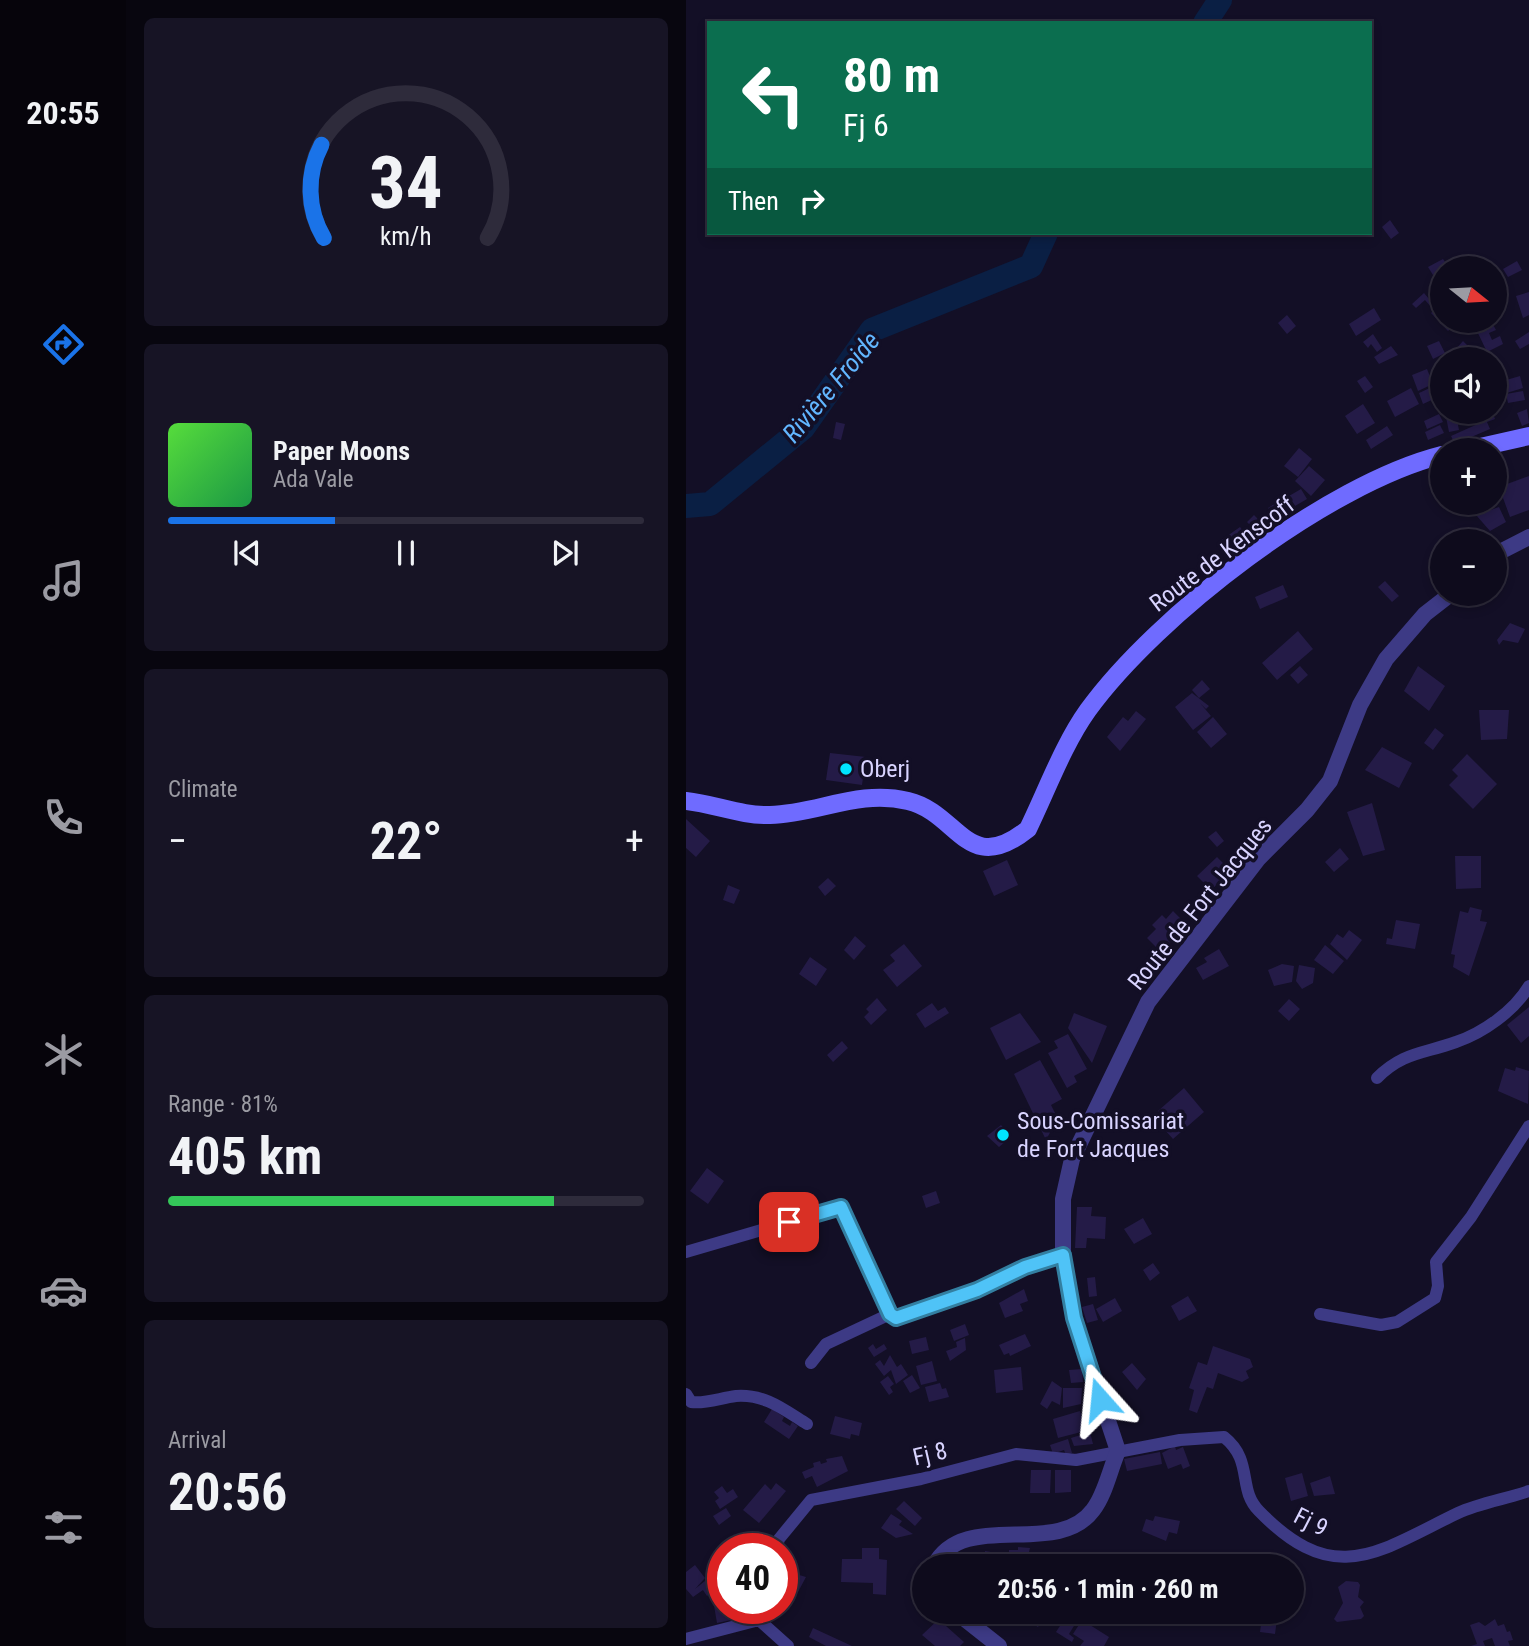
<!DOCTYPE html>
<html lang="en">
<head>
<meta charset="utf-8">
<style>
	:root { --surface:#0e0b1c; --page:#171425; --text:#f1f3f6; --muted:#9b9ba3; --line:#2e2b3b; --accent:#1a73e8 }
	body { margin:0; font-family:"Roboto Condensed",sans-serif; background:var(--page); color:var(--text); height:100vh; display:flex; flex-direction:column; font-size:26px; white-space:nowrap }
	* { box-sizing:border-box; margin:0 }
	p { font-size:23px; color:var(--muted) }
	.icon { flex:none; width:38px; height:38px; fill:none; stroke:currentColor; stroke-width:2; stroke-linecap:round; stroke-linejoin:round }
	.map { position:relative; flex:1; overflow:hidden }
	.side { display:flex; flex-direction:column; gap:18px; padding:18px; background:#08060f; width:560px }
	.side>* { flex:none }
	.guide { position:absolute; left:21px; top:21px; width:665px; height:214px; border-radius:0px; box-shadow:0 4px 10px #0003,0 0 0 2px var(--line); background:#0b6e4f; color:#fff; overflow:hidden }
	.needle { width:46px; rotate:108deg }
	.buttons { position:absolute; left:744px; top:256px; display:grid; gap:14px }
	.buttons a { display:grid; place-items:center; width:77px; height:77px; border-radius:50%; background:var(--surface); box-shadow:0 4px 10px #0003,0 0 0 2px var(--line); font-size:35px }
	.speed { position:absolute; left:21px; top:1533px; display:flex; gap:14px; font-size:35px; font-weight:700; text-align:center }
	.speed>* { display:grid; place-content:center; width:91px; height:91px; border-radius:50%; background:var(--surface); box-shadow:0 4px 10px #0003,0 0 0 2px var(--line); line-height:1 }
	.speed .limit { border:10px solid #d22; background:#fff; color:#111 }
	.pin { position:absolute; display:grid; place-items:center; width:60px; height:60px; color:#fff; margin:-30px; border-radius:14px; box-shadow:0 4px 10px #0006 }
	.me { position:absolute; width:77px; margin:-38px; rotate:342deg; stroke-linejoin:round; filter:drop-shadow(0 0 5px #0008) }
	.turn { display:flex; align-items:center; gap:24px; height:147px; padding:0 21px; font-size:32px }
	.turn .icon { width:91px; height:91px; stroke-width:2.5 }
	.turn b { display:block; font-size:49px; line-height:60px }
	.then { display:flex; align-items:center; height:66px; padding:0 21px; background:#0003; gap:14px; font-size:26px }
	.big { font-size:52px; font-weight:700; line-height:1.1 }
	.side .widget { flex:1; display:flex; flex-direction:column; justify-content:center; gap:10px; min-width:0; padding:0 24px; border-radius:10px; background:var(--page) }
	.side .dial { align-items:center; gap:0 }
	.dial svg { height:182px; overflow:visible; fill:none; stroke:var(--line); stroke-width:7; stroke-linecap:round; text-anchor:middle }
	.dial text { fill:var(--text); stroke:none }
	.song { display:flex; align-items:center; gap:21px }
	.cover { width:84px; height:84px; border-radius:10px; background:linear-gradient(135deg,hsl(110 70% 55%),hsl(140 70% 35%)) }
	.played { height:7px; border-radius:4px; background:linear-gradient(90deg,var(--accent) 35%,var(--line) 35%) }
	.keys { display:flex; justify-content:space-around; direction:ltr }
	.heat { display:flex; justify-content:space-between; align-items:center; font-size:38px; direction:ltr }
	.charge { height:10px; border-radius:5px; background:linear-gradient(90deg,#34c759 81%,var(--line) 0) }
	.trip { position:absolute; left:226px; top:1554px; width:392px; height:70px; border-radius:35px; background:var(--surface); box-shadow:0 4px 10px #0003,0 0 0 2px var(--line); font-weight:700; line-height:70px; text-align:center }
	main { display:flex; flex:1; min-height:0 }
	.tab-bar { display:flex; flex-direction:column; width:126px; justify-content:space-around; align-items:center; background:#06040b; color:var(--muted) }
	.tab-bar .icon { width:49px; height:49px }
	.tab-bar .current { color:var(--accent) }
	.tab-bar b { font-size:32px; color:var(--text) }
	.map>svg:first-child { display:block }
</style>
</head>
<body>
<main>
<nav class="tab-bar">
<b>20:55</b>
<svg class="icon current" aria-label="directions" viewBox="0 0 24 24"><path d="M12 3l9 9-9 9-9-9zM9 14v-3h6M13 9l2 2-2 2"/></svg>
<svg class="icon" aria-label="music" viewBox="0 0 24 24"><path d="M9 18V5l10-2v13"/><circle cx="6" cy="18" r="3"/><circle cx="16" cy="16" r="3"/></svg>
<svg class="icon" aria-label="phone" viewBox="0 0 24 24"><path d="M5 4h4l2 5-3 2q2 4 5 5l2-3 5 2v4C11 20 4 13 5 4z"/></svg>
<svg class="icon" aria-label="climate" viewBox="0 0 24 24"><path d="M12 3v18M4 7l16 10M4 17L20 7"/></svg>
<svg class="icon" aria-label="car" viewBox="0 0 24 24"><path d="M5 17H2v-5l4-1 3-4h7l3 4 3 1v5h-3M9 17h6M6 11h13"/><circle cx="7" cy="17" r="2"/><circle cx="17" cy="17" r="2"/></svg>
<svg class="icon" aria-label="filters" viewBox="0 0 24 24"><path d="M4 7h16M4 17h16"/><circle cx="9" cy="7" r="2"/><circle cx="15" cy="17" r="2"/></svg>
</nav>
<section class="side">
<div class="widget dial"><svg viewBox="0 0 100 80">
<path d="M14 69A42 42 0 1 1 86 69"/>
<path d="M14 69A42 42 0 0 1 13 28" stroke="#1a73e8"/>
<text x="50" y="56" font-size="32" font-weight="700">34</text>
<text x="50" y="72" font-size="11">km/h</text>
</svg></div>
<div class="widget">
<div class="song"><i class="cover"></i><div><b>Paper Moons</b><p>Ada Vale</p></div></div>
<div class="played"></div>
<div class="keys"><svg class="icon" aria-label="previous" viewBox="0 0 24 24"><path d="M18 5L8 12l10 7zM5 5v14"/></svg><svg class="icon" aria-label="pause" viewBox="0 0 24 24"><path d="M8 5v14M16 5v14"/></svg><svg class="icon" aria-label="next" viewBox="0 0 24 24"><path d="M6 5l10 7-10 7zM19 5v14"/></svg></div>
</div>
<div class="widget"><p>Climate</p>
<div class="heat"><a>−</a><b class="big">22°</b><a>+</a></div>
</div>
<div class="widget"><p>Range · 81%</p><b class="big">405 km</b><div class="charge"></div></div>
<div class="widget"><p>Arrival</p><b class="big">20:56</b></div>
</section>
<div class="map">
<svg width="843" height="1646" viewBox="0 0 843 1646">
	<rect width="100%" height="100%" fill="#130f26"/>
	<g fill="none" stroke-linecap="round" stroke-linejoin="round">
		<path stroke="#0a1f44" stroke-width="24" d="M 519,23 L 534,0
			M 0,506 L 24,504 L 117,428 L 186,330 L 345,266 L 360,233"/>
	</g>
	<path fill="#241b47" d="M 704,220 L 713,233 L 705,239 L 696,227 Z
		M 757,259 L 762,266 L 747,275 L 742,267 Z
		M 831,261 L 836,270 L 822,277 L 817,269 Z
		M 843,292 L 843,315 L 837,318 L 830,296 Z
		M 738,293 L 749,306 L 746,308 L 739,300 L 730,308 L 726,304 Z
		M 755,304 L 756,320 L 771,323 L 762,331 L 745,313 Z
		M 688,308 L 695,320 L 670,336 L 663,324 Z
		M 601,315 L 610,326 L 601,334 L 592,323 Z
		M 805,321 L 810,330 L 803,333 L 806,340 L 814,336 L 817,344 L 801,352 L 790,329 Z
		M 843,332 L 843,344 L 834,349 L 829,341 Z
		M 687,334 L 696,348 L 691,352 L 685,344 L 682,348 L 677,342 Z
		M 753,341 L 759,353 L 747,359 L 741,346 Z
		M 777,341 L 786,350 L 779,358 L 770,349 Z
		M 705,346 L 712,355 L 693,364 L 688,357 Z
		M 741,369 L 747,384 L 732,391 L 726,375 Z
		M 679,376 L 687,387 L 679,393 L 671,381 Z
		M 834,376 L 837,388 L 814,395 L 810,383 Z
		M 746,387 L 750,398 L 737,404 L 733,393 Z
		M 725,388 L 733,404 L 709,417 L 701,401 Z
		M 837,391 L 839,400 L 822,403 L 820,394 Z
		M 677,404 L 689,423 L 671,434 L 659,416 Z
		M 841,409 L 843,423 L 836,426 L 831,413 Z
		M 806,411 L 809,419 L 801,422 L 804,429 L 769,444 L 765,436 L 794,423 L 791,417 Z
		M 753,414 L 757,422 L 741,429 L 738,421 Z
		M 770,415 L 773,430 L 763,432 L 760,417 Z
		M 150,422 L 159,424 L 155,440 L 147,438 Z
		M 754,425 L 758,433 L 742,440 L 739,432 Z
		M 701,426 L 707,435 L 685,449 L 680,440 Z
		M 613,448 L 626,459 L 612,477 L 598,466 Z
		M 623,466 L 639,480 L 625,496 L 609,481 Z
		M 843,476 L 843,510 L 824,517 L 813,487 Z
		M 615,489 L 621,499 L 609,506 L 603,496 Z
		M 598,498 L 603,508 L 588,517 L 582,508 Z
		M 813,507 L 820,522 L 804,531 L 790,515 Z
		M 568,515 L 579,526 L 572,533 L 561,522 Z
		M 554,527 L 561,536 L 541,550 L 534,541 Z
		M 699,581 L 713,596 L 706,602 L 692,587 Z
		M 597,585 L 602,597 L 574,609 L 569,597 Z
		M 824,623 L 839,629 L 832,643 L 817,640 L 813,645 L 811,640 Z
		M 612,631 L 627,649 L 591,680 L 576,663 Z
		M 614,666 L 622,675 L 612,684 L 604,675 Z
		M 732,666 L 759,686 L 743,711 L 718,691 Z
		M 516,680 L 524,689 L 513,698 L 506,690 Z
		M 506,693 L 523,706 L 520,709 L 514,703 L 525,716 L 507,730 L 489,707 Z
		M 793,710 L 823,710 L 821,739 L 795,740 Z
		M 450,711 L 460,719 L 434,751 L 421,737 L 437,717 L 442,721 Z
		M 527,717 L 541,734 L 525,748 L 511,732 Z
		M 749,728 L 758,735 L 747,750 L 738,743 Z
		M 696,747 L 726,763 L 713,788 L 679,770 Z
		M 144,753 L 180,757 L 176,785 L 140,780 Z
		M 781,754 L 811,784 L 787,809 L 763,785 L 772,776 L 766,770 Z
		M 686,803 L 699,850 L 677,856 L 661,812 Z
		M 0,819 L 24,841 L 10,857 L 0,848 Z
		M 530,831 L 538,841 L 531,847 L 522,837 Z
		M 654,848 L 663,859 L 648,872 L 639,862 Z
		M 769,856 L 795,856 L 795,888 L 770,889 Z
		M 531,857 L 545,871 L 525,890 L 511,876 Z
		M 321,860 L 332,885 L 308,896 L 297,871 Z
		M 142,878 L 150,886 L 139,896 L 132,887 Z
		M 42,885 L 54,890 L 48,904 L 37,900 Z
		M 784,907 L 796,910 L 794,921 L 801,922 L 783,976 L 767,967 L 769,955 L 765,954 L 774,911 L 782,913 Z
		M 487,911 L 501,925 L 475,952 L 461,938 L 470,929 L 466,925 L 476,915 L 480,919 Z
		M 710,920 L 734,924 L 729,949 L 700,944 L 701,938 L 706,939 Z
		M 663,930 L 676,940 L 661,960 L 644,944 L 651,934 L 657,938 Z
		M 169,936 L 180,946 L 168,960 L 158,950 Z
		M 218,944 L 236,966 L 211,987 L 197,970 L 209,961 L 204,955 Z
		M 639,945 L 658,961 L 647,974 L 628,960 Z
		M 533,949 L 543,966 L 517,980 L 510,968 L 521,962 L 518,958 Z
		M 124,957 L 141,969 L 130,986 L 113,974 Z
		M 596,964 L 608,966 L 606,982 L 588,986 L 582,970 Z
		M 613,965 L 629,968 L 627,983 L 616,989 L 610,981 Z
		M 191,998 L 201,1010 L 185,1025 L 178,1017 L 183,1012 L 180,1009 Z
		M 603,999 L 614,1009 L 603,1021 L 592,1011 Z
		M 246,1003 L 252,1011 L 259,1007 L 263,1013 L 239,1028 L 230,1014 Z
		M 843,1007 L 843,1036 L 835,1043 L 821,1025 Z
		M 334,1013 L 355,1042 L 320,1060 L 304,1028 Z
		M 388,1013 L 421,1026 L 406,1063 L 382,1028 Z
		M 382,1034 L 401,1069 L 388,1076 L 391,1082 L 381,1088 L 362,1053 L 372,1048 L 368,1041 Z
		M 156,1041 L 162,1048 L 147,1062 L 141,1055 Z
		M 354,1060 L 376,1099 L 365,1105 L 369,1113 L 362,1117 L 367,1127 L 360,1140 L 328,1074 Z
		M 830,1067 L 843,1071 L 842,1104 L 812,1091 L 819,1068 L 829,1071 Z
		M 498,1088 L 518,1112 L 487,1139 L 479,1130 L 484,1125 L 472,1111 Z
		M 315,1125 L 325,1137 L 313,1147 L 301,1136 Z
		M 21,1168 L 38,1181 L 22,1204 L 4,1191 Z
		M 250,1191 L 254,1203 L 240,1208 L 236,1196 Z
		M 391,1207 L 406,1207 L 405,1216 L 420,1217 L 419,1239 L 401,1238 L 400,1248 L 389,1248 Z
		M 457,1218 L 466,1234 L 448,1244 L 438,1229 Z
		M 467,1263 L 474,1273 L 464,1281 L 457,1270 Z
		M 409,1277 L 411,1296 L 403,1297 L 401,1278 Z
		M 338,1289 L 342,1301 L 334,1304 L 337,1311 L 319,1318 L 313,1303 Z
		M 502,1296 L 511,1311 L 493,1321 L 485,1306 Z
		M 429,1298 L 436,1311 L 417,1322 L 410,1309 Z
		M 407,1304 L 412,1320 L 401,1323 L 396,1307 Z
		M 279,1324 L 283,1335 L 268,1341 L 264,1330 Z
		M 339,1334 L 345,1346 L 324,1356 L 323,1353 L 318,1355 L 313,1345 Z
		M 240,1337 L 243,1350 L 226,1354 L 223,1341 Z
		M 279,1338 L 280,1350 L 264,1361 L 260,1351 L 271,1347 L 270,1342 Z
		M 187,1344 L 190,1349 L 198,1344 L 201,1349 L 188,1357 L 182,1348 Z
		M 527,1346 L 564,1359 L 567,1367 L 560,1371 L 563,1378 L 556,1382 L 532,1373 L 527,1389 L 521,1387 L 511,1413 L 503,1410 L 508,1390 L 503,1388 L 512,1362 L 521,1365 Z
		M 204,1355 L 211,1367 L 215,1364 L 222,1375 L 210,1384 L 205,1370 L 198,1376 L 189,1364 L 194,1360 L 198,1366 Z
		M 246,1361 L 251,1381 L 235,1385 L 230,1366 Z
		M 446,1363 L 460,1379 L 451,1390 L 436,1372 Z
		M 335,1367 L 337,1390 L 310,1393 L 308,1370 Z
		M 396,1369 L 397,1382 L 385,1383 L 383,1370 Z
		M 226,1375 L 234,1388 L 224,1393 L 217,1381 Z
		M 202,1376 L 208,1384 L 204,1387 L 207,1392 L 203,1395 L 194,1382 Z
		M 366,1381 L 376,1388 L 374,1405 L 366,1401 L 361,1409 L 354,1404 Z
		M 254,1383 L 256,1389 L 260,1388 L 263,1397 L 243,1402 L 239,1387 Z
		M 377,1388 L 396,1388 L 395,1404 L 377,1408 Z
		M 86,1409 L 98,1417 L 96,1421 L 104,1426 L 106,1422 L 112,1426 L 103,1439 L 78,1422 Z
		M 394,1411 L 399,1431 L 372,1438 L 367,1419 Z
		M 149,1416 L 176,1423 L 173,1436 L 165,1434 L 164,1439 L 144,1434 Z
		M 404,1432 L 407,1444 L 388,1446 L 385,1438 Z
		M 382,1439 L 386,1453 L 380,1455 L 378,1450 L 367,1454 L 364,1445 Z
		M 489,1446 L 490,1450 L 497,1447 L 504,1466 L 497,1469 L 495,1464 L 482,1469 L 476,1453 Z
		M 474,1452 L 476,1464 L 441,1471 L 438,1459 Z
		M 156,1456 L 162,1471 L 131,1487 L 126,1476 L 119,1479 L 116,1472 L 128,1467 L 127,1463 L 134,1461 L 135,1464 L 141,1462 L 140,1459 Z
		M 345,1470 L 365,1470 L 364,1493 L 344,1493 Z
		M 369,1470 L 385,1470 L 385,1492 L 369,1493 Z
		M 616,1473 L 622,1496 L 605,1501 L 599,1478 Z
		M 644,1476 L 649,1494 L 628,1496 L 624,1483 Z
		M 90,1483 L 100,1491 L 73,1523 L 57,1510 L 79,1484 L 85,1490 Z
		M 36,1486 L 41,1493 L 47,1489 L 52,1497 L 34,1509 L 29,1501 L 33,1498 L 28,1492 Z
		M 218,1501 L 236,1518 L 229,1526 L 210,1509 Z
		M 40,1508 L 45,1516 L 33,1525 L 27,1516 Z
		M 205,1514 L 216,1521 L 213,1525 L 227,1534 L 210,1538 L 195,1528 Z
		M 469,1516 L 494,1521 L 491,1534 L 483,1532 L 480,1541 L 456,1531 L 460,1519 L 467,1521 Z
		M 332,1547 L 344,1548 L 343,1552 L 349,1552 L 351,1566 L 298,1566 L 299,1551 L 323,1555 L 323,1550 L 332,1550 Z
		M 176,1548 L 193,1548 L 193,1559 L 201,1560 L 200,1595 L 187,1594 L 187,1583 L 155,1582 L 156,1559 L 176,1559 Z
		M 276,1553 L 285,1566 L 268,1566 L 272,1563 L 269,1558 Z
		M 9,1565 L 19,1578 L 9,1589 L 29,1573 L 36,1584 L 22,1590 L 25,1593 L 21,1596 L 17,1590 L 7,1597 L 0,1589 L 0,1572 Z
		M 96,1570 L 120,1577 L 112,1592 L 96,1588 Z
		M 660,1581 L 672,1582 L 674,1585 L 672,1597 L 678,1602 L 674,1607 L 678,1616 L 675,1619 L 651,1622 L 648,1619 L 657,1603 L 652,1587 Z
		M 37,1598 L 37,1608 L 53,1608 L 55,1618 L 31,1623 L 27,1600 Z
		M 328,1612 L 348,1615 L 350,1612 L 361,1612 L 352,1627 Z
		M 381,1615 L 391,1621 L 383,1634 L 388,1638 L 386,1642 L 370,1632 Z
		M 255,1617 L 262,1624 L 260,1626 L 278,1642 L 274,1646 L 249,1646 L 236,1635 Z
		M 576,1617 L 591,1619 L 589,1634 L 574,1632 Z
		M 809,1619 L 812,1626 L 818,1624 L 821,1632 L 824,1631 L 827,1640 L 822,1641 L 824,1646 L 809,1646 L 806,1638 L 797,1641 L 799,1646 L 785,1646 L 791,1644 L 784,1625 L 793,1622 L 799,1626 Z
		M 396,1620 L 423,1637 L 418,1646 L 394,1646 L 398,1641 L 387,1634 Z
		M 127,1628 L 166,1646 L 140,1646 L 123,1637 Z"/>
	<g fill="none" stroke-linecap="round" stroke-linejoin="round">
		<path stroke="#3d3a85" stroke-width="12" d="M 691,1078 C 717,1052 737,1054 770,1042 C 797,1033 828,1011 843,986
			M 0,1252 L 155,1207 L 204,1314 L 210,1318 L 291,1290 L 339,1267 L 377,1255
			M 634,1314 L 695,1325 L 711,1322 L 749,1298 L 752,1286 L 750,1262 L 785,1217 L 843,1126
			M 125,1363 L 140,1344 L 204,1314
			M 0,1394 L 5,1402 C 20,1404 34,1398 50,1396 C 79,1394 97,1409 121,1424
			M 90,1549 L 93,1539 L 125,1500 L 235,1479 L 330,1454 L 390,1460 L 494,1440 L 538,1437 C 568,1461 551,1489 573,1511 C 649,1589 691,1552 772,1513 C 793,1503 820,1499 843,1491
			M 75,1608 L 73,1620 L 102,1646
			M 0,1639 L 73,1620"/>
		<path stroke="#3d3a85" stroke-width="16" d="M 808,555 L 843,537
			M 248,1566 C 277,1508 371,1559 407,1510 C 419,1495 424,1469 432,1451 L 388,1318 L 377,1255 L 377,1199 L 386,1159 L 462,1002 L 572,859 L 621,810 L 644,781 L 674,705 L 700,659 L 739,614 L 766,593
			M 270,1612 L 313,1646"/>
		<path stroke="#6f6bff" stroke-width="18" d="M 781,450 L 843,436
			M 0,801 C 29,804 55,816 84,815 C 132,814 172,789 222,801 C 273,813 281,878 342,829 C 361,790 377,745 402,710 C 471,615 641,484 756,455"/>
	</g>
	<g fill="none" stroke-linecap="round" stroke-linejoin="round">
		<defs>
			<path id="route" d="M 103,1222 L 155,1207 L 204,1314 L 210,1318 L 291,1290 L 339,1267 L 377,1255 L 388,1318 L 414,1399"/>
		</defs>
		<use href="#route" stroke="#337fa1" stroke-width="18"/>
		<use href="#route" stroke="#4fc3f7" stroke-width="12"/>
	</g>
	<g fill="#00e5ff" stroke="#130f26" stroke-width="2.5">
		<circle cx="160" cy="769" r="7"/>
		<circle cx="317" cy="1135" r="7"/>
	</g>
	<g text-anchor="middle" stroke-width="7" stroke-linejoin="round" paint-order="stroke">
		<g font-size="24" fill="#d9d4ff" stroke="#130f26">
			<text transform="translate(536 554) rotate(-37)" y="8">Route de Kenscoff</text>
			<text transform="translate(514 904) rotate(-51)" y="8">Route de Fort Jacques</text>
			<text transform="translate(244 1454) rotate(-13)" y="8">Fj 8</text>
			<text transform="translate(625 1522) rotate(27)" y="8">Fj 9</text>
		</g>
		<g font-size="24" fill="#d9d4ff" stroke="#130f26" text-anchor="start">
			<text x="174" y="777">Oberj</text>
			<text x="331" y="1129">Sous-Comissariat<tspan x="331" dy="28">de Fort Jacques</tspan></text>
		</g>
		<g font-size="26" font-style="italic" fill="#62b6ff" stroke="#130f26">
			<text transform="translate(145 387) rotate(-50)" y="9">Rivière Froide</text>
		</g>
	</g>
</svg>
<div class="buttons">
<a><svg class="needle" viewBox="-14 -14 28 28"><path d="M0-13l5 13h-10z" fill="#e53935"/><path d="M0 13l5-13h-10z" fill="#9b9ba3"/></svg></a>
<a><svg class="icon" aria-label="sound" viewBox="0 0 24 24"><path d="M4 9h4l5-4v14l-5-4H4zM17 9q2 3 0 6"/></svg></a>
<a>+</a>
<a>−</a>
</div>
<div class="speed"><div class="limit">40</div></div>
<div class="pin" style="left:103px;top:1222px;background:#d93025"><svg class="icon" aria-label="arrive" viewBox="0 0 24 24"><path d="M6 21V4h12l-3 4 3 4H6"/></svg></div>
<svg class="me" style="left:414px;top:1399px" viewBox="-20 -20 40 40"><path d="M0-17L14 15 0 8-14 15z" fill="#4fc3f7" stroke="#fff" stroke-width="4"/></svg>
<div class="trip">20:56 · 1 min · 260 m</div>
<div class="guide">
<div class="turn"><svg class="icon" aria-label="left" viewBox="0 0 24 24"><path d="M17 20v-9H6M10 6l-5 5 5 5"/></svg><div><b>80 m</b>Fj 6</div></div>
<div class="then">Then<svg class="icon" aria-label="right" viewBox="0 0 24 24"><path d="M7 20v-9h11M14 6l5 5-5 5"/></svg></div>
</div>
</div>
</main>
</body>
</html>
